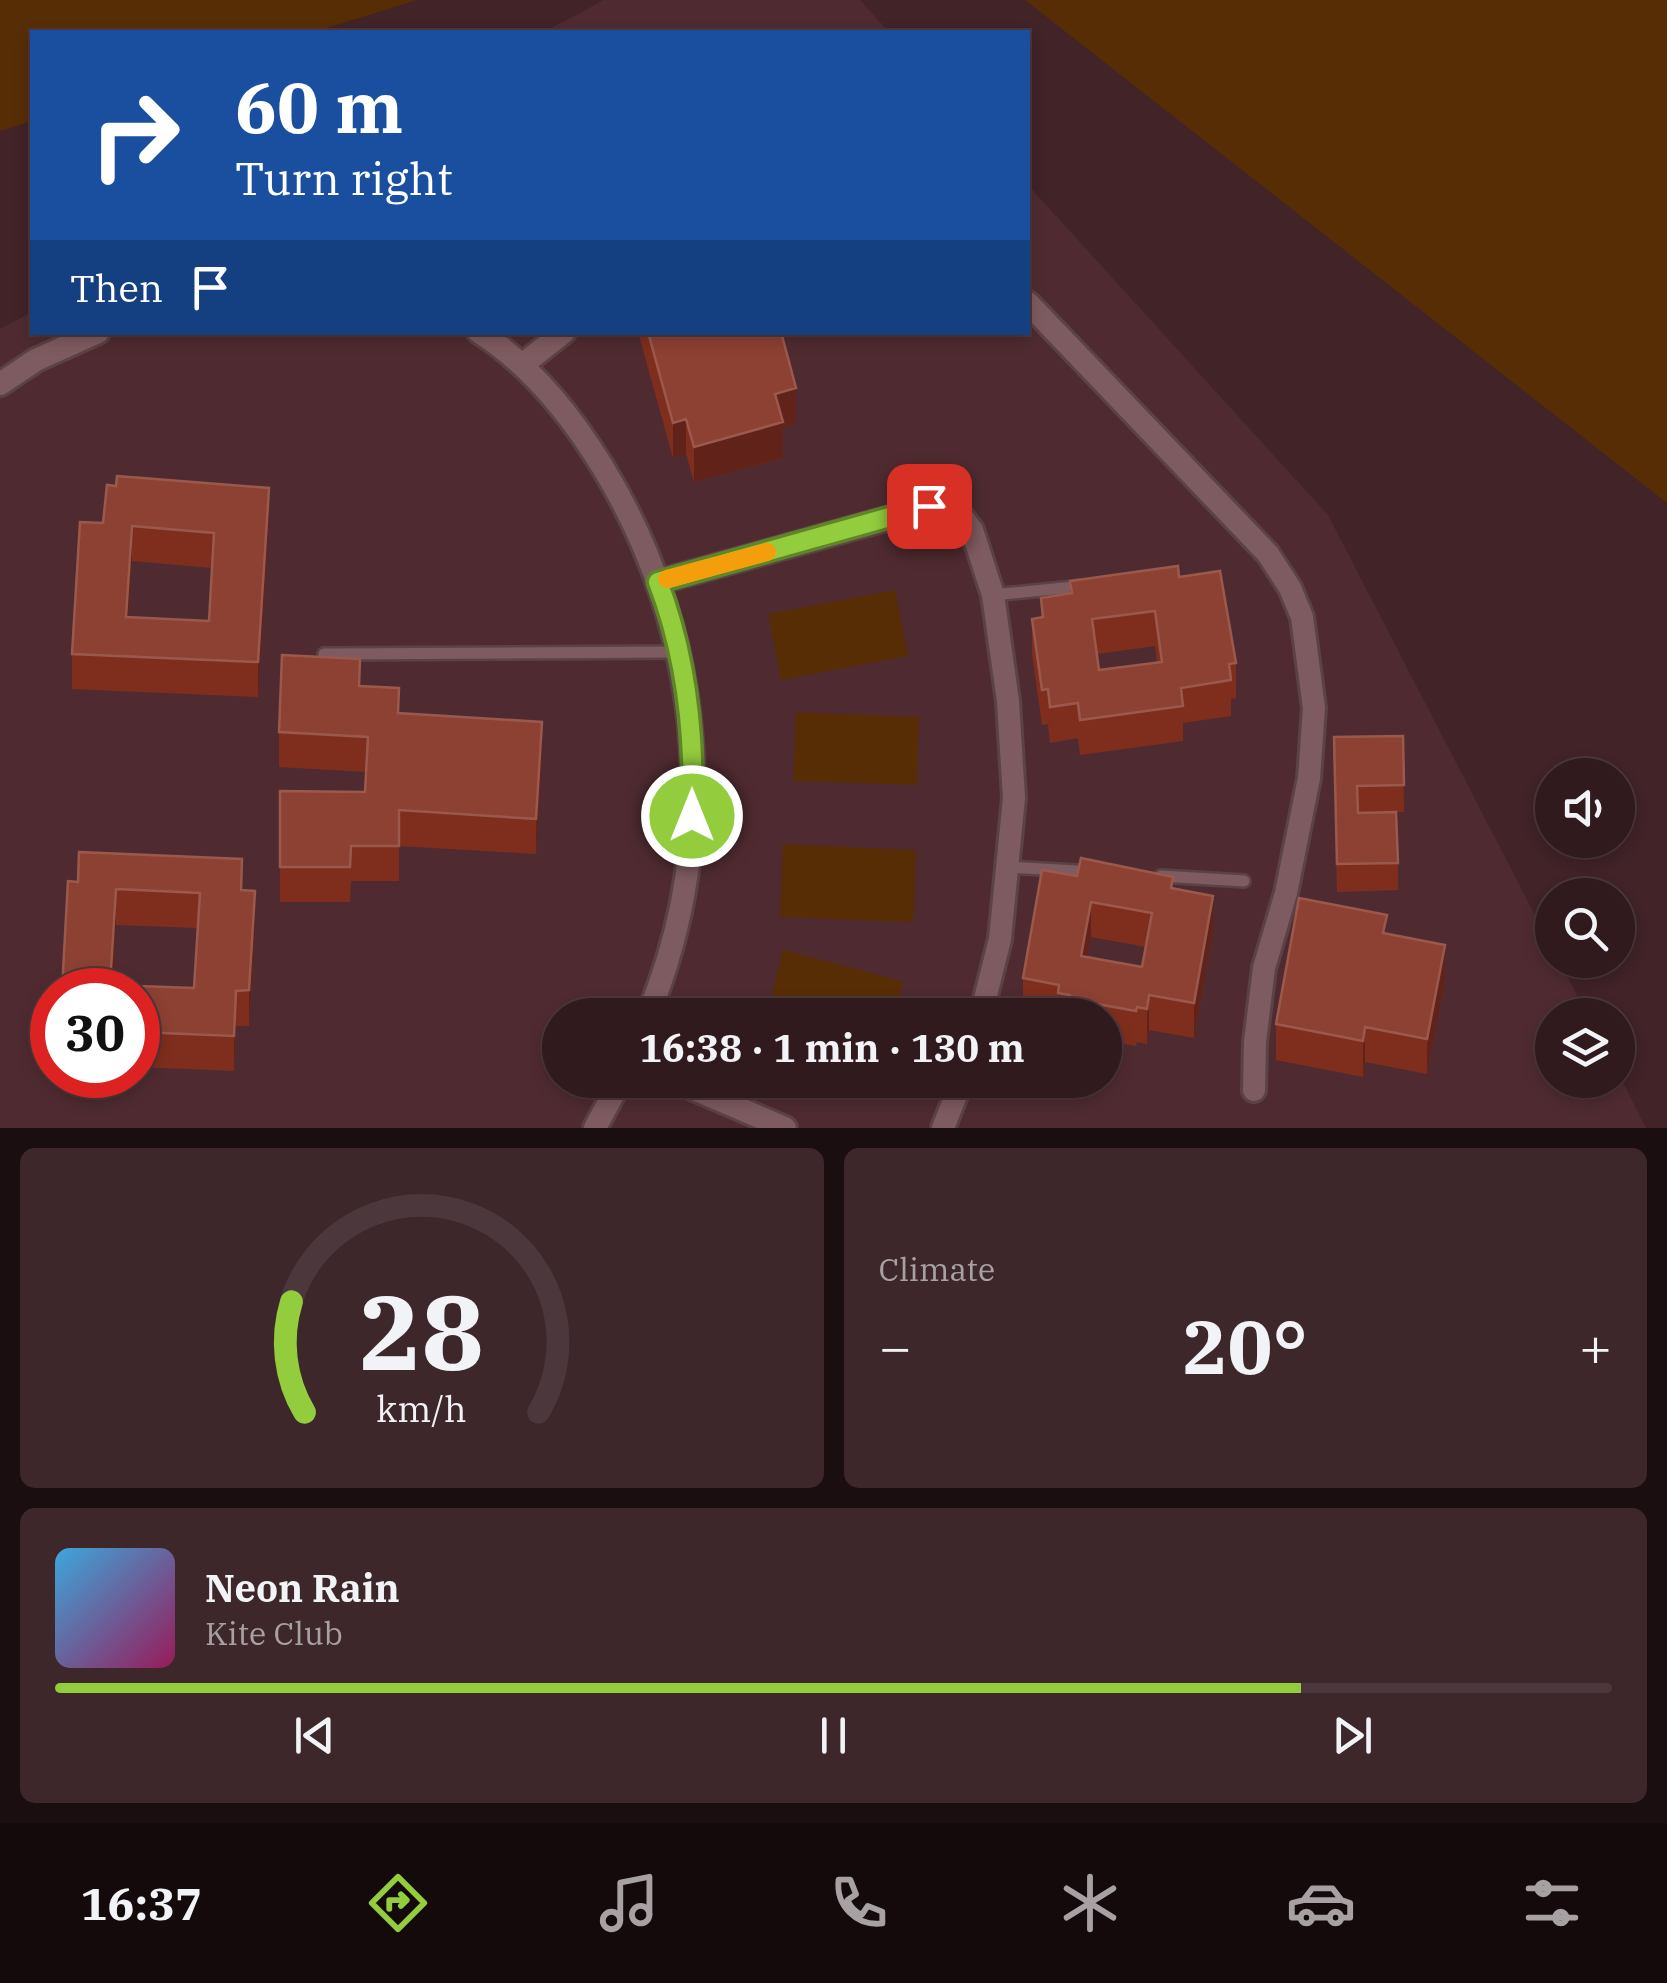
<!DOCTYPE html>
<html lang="en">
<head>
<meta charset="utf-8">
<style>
	:root { --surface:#311a1e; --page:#3d272b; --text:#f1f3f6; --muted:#a8a1a4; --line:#4c383c; --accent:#93cd3e }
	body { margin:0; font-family:"IBM Plex Serif",serif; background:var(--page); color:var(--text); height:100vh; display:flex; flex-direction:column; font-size:38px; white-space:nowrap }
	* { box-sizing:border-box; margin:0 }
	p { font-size:32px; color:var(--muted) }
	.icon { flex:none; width:55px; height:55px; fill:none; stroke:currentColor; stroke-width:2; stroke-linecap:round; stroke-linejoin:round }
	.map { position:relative; height:1128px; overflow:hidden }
	.sheet { display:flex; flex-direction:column; gap:20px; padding:20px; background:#1b0e10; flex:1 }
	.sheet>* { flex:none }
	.hud { position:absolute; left:30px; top:30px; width:1000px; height:305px; border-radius:0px; box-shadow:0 5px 15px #0003,0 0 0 2px var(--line); background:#1a4fa0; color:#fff; overflow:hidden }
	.tools { position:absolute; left:1535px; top:758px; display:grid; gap:20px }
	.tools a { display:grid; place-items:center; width:100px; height:100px; border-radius:50%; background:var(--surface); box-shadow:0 5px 15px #0003,0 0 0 2px var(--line); font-size:50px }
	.speed { position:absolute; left:30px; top:968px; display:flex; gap:20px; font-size:50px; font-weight:700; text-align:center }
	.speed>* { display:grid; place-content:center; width:130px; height:130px; border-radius:50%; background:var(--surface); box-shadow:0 5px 15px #0003,0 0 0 2px var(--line); line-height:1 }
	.speed .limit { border:15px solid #d22; background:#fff; color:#111 }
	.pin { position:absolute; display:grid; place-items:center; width:85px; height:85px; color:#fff; margin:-42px; border-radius:20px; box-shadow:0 5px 15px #0006 }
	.me { position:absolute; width:110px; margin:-55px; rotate:0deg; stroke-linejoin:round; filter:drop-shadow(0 0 8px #0008) }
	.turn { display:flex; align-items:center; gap:35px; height:210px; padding:0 40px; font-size:45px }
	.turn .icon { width:130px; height:130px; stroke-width:2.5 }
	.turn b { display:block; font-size:70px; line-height:85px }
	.then { display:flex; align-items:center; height:95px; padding:0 40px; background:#0003; gap:20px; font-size:38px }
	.big { font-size:75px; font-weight:800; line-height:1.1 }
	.sheet .widget { flex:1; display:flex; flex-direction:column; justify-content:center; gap:15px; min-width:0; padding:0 35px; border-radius:15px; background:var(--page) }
	.sheet .dial { align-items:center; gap:0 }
	.dial svg { height:260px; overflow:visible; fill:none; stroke:var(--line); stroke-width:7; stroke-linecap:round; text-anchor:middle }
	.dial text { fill:var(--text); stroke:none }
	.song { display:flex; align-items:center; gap:30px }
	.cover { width:120px; height:120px; border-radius:15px; background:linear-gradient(135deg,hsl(200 70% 55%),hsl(330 70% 35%)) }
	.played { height:10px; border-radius:5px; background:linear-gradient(90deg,var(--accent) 80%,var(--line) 80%) }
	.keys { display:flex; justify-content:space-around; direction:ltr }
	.heat { display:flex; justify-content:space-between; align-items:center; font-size:55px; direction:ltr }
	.sheet .tiles { flex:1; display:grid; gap:20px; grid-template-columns:1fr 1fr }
	.widget:last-child { grid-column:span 2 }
	.trip { position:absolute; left:542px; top:998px; width:580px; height:100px; border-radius:50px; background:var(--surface); box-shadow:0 5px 15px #0003,0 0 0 2px var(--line); font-weight:800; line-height:100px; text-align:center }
	.tabs { display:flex; height:160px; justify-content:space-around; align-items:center; background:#140a0c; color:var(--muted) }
	.tabs .icon { width:70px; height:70px }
	.tabs .active { color:var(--accent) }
	.tabs b { font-size:45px; color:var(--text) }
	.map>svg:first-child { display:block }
</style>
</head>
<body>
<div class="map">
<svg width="1667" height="1128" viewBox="0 0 1667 1128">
	<rect width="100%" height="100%" fill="#412328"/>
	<path fill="#4f2b31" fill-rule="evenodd" d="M 604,0 L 860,0 L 889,32 L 544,32 Z
		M 1028,185 L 1328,515 L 1552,948 L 1552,960 L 1559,960 L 1587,1015 L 1552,1015 L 1552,1080 L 1618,1080 L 1618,1073 L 1646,1128 L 0,1128 L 0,329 L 32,312 L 32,332 L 1028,332 ZM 52,990 L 138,990 L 138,1075 L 52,1075 ZM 560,1015 L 1105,1015 L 1105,1080 L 560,1080 Z"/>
	<path fill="#572d06" d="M 0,0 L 417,0 L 314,32 L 32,32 L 32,121 L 0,131 Z
		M 1025,0 L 1667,0 L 1667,503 Z
		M 895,590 L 908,656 L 781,680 L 768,614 Z
		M 796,712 L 919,717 L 917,785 L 793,781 Z
		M 783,844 L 916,850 L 913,922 L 780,917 Z
		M 783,950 L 903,981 L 895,1015 L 767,1015 Z"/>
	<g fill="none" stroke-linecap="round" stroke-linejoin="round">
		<defs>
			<path id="service" d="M 993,595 L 1083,586
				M 324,654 L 678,652
				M 1007,867 L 1093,872
				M 1161,876 L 1244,881"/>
			<path id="minor" d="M 1028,303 L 1268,554 L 1290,588 L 1302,617 L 1314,708 L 1309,778 L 1286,893 L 1264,968 L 1255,1042 L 1254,1090
				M 479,332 C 531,365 570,414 602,466 C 703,630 722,836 648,1015
				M 522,365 L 564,332
				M 0,384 L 36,360 L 98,332
				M 658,582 L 929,507 L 960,514 L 972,530 L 993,595 L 1008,701 L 1014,798 L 1000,939 L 981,1015
				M 673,1080 L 785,1128
				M 595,1128 L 621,1080
				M 943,1128 L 962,1080"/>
		</defs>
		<use href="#service" stroke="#5b4246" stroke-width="16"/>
		<use href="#minor" stroke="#5b4246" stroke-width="28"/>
		<use href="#service" stroke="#7e5b60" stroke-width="11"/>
		<use href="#minor" stroke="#7e5b60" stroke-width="22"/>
	</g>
	<path fill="#7f2e1d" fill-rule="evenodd" d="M 638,332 L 781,332 L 796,423 L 783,427 L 783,458 L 694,482 L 686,454 L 673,458 Z
		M 103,523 L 269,523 L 258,697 L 72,689 L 72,654 ZM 132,561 L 212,568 L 209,621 L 128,617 Z
		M 1179,577 L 1236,663 L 1236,698 L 1231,699 L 1231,716 L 1183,723 L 1183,741 L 1080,755 L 1078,738 L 1050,743 L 1048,724 L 1042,725 L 1032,654 L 1032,619 L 1041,617 L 1041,598 L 1070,594 L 1070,581 ZM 1155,646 L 1157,663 L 1099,670 L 1097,654 Z
		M 360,686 L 399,713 L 542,757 L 536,854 L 399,846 L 399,881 L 351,881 L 350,902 L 280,902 L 280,791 L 365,792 L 366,772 L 279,767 L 279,732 Z
		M 1403,736 L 1404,812 L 1358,813 L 1398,863 L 1398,890 L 1337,892 L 1334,764 Z
		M 1077,876 L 1173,888 L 1213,931 L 1194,1038 L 1149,1030 L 1147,1044 L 1137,1042 L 1136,1046 L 1105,1041 L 1105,1015 L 1023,1014 L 1023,978 ZM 1091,937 L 1146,947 L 1142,967 L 1087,957 Z
		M 68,881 L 242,890 L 255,927 L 249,1026 L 236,1026 L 234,1071 L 138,1067 L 138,990 L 62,990 ZM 116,925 L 198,928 L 194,988 L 112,985 Z
		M 1387,934 L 1445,981 L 1427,1074 L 1365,1062 L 1363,1077 L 1276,1060 L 1276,1024 Z"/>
	<path fill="#612219" d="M 796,388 L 796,423 L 783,427 L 783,458 L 694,482 L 694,447 L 775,394 Z
		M 686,419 L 686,454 L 673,458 L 673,423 Z
		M 269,488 L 269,523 L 258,697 L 258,662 Z
		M 132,526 L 132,561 L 126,652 L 126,617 Z
		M 542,722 L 542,757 L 536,854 L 536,819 Z
		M 116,889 L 116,925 L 112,990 L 110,990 Z
		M 255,891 L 255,927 L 249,1026 L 249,990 Z
		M 1213,896 L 1213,931 L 1194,1038 L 1194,1003 Z
		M 1091,902 L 1091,937 L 1081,991 L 1081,956 Z
		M 1445,945 L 1445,981 L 1427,1074 L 1427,1039 Z
		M 236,991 L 236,1026 L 234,1071 L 234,1036 Z
		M 1149,995 L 1149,1030 L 1147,1044 L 1147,1009 Z
		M 1365,1027 L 1365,1062 L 1363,1077 L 1363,1041 Z"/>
	<path fill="#8c4132" stroke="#9b594d" stroke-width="2.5" fill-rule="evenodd" d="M 648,332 L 781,332 L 796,388 L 775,394 L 783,422 L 694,447 L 686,419 L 673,423 Z
		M 117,476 L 269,488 L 258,662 L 72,654 L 80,522 L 103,523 L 107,485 L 116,486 ZM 132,526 L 214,533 L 209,621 L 126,617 Z
		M 1178,566 L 1179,577 L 1220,571 L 1236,663 L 1229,664 L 1231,680 L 1181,688 L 1183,706 L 1080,720 L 1078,703 L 1050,707 L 1048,689 L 1042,690 L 1032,619 L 1043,617 L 1041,598 L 1072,593 L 1070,581 ZM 1155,611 L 1162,662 L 1099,670 L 1092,619 Z
		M 282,655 L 360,659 L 359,686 L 399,688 L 398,713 L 542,722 L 536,819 L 399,810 L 399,846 L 351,846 L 350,867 L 280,867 L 280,791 L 365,792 L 368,737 L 279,732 Z
		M 1403,736 L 1404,785 L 1357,786 L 1358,813 L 1396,812 L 1398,863 L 1337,864 L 1334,737 Z
		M 79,852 L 242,859 L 241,890 L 255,891 L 249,990 L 236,991 L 234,1036 L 138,1032 L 138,990 L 62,990 L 68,881 L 78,882 ZM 116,889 L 200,893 L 194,988 L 110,985 Z
		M 1081,858 L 1173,877 L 1171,888 L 1213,896 L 1194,1003 L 1149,995 L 1147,1009 L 1137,1007 L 1136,1011 L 1069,999 L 1070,995 L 1058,993 L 1059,985 L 1023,978 L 1042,870 L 1077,876 ZM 1091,902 L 1152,913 L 1142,967 L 1081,956 Z
		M 1299,898 L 1387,915 L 1383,933 L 1445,945 L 1427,1039 L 1365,1027 L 1363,1041 L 1276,1024 Z"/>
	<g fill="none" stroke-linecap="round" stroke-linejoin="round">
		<defs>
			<path id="route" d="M 692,816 C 695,738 686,655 658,582 L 929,506"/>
		</defs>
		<use href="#route" stroke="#608528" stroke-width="25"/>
		<use href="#route" stroke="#93cd3e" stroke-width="18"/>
		<path stroke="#f59e0b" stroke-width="18" d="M 667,579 L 767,552"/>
	</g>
</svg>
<div class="tools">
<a><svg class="icon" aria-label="sound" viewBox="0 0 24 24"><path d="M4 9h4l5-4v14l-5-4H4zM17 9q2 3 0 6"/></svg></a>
<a><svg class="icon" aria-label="search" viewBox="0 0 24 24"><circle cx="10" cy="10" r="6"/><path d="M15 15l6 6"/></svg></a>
<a><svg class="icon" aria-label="layers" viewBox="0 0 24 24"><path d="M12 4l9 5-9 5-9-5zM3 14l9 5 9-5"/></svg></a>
</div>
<div class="speed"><div class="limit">30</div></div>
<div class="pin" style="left:929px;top:506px;background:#d93025"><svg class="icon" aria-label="arrive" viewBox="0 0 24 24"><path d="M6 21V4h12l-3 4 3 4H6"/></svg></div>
<svg class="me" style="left:692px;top:816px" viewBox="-20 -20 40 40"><circle r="17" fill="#93cd3e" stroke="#fff" stroke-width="3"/><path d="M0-11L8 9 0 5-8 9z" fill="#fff"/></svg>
<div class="trip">16:38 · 1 min · 130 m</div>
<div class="hud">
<div class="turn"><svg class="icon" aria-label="right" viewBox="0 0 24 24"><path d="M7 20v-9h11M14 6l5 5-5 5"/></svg><div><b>60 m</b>Turn right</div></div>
<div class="then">Then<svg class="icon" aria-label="arrive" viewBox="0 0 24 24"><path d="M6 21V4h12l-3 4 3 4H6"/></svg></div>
</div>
</div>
<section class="sheet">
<div class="tiles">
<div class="widget dial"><svg viewBox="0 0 100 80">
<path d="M14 69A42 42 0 1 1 86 69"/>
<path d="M14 69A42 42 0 0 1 10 35" stroke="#93cd3e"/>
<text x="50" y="56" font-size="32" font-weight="700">28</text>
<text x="50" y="72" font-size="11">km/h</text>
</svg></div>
<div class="widget"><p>Climate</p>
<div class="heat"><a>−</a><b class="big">20°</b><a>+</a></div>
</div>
<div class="widget">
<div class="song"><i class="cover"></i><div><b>Neon Rain</b><p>Kite Club</p></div></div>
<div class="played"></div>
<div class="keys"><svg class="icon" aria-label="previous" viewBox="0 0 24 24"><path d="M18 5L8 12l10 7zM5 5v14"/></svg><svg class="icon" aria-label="pause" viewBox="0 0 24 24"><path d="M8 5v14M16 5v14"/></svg><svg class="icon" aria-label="next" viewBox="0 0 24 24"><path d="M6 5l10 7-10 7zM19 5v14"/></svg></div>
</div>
</div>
</section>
<nav class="tabs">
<b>16:37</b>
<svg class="icon active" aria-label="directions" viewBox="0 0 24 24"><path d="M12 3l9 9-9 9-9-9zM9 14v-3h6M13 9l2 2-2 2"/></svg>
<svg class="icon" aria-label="music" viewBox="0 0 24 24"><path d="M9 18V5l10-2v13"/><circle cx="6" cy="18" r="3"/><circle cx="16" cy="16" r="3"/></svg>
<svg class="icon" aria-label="phone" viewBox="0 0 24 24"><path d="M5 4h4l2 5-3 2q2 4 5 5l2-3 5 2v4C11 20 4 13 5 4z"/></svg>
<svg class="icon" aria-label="climate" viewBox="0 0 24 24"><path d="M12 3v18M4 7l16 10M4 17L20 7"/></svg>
<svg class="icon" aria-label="car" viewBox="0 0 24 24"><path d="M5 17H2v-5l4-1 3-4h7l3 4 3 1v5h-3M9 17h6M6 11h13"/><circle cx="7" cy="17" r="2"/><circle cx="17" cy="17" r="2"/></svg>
<svg class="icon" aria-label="filters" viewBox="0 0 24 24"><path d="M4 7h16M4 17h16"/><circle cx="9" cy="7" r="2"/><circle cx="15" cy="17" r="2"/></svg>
</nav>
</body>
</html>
